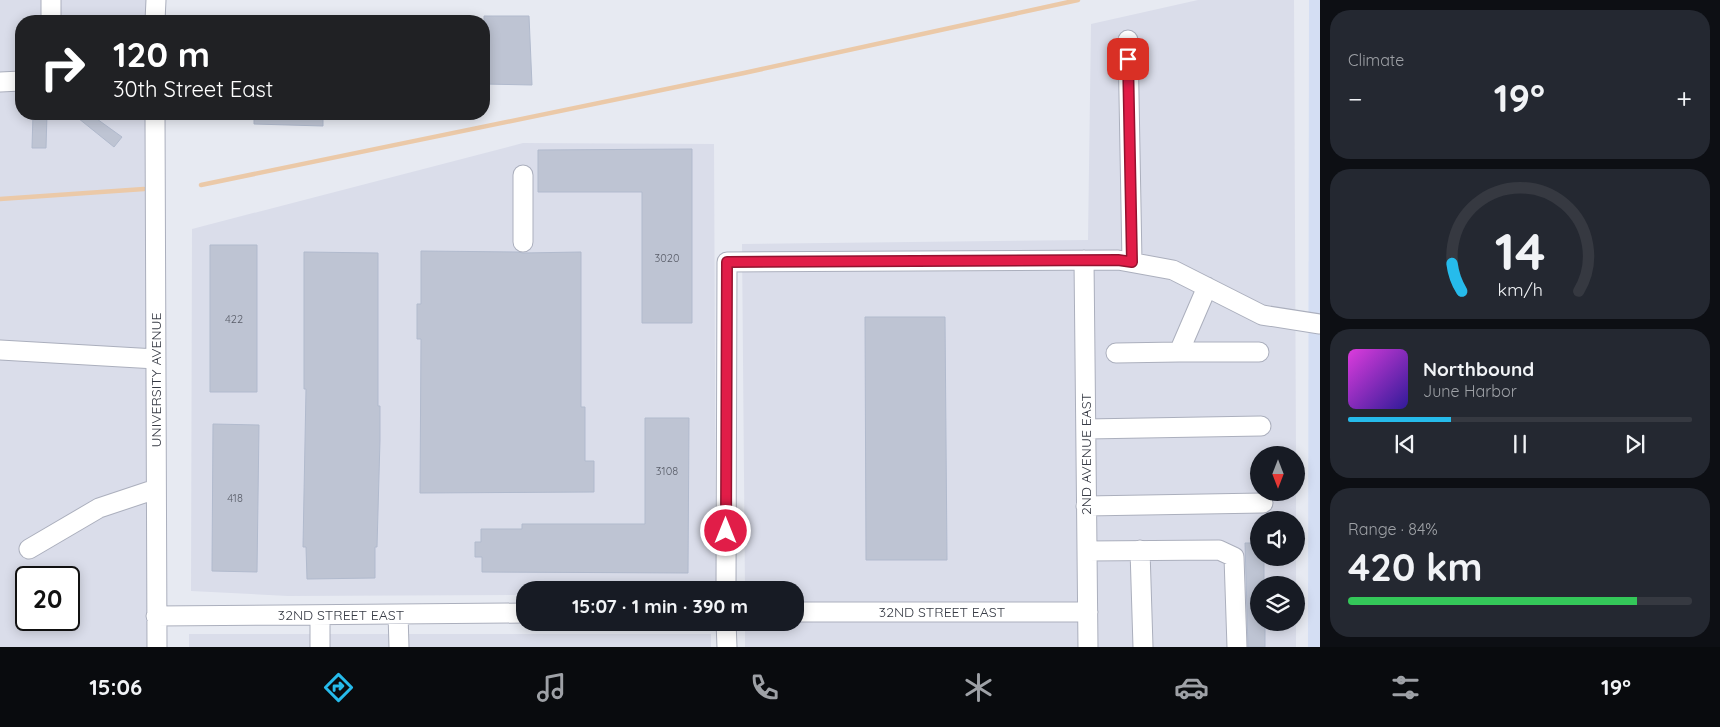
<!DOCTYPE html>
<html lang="en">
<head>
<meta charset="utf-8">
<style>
	:root { --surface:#171b24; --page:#242831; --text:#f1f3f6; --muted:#9ea1a6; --line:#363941; --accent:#26bbeb }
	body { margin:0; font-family:Quicksand,sans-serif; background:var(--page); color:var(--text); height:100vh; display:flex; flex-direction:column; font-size:19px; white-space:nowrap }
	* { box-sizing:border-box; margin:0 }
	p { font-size:16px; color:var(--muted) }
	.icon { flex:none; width:28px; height:28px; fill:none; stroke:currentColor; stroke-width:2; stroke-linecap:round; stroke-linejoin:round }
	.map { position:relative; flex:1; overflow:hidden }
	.panel { display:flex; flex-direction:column; gap:10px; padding:10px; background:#0d0f14; width:400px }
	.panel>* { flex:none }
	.hud { position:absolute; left:15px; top:15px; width:475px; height:105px; border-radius:20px; box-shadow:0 2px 12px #0003; background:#202124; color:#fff; overflow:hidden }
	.needle { width:32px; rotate:180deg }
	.fabs { position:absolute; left:1250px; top:446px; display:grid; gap:10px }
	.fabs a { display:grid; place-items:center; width:55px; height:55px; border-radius:50%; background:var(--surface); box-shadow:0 2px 12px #0003; font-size:25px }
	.speed { position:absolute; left:15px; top:566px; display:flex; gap:10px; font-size:25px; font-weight:700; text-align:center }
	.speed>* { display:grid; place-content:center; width:65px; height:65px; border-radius:50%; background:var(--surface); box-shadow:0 2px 12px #0003; line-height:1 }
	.speed .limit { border:2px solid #111; border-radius:8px; background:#fff; color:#111 }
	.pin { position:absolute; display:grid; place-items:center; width:42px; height:42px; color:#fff; margin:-21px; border-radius:10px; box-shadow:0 2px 8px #0006 }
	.me { position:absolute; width:55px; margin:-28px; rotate:0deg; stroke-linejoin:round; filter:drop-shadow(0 0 4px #0008) }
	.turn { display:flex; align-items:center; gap:18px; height:105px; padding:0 15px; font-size:22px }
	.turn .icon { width:65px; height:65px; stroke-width:2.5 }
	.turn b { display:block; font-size:35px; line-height:42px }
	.big { font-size:38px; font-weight:700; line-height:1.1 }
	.panel .tile { flex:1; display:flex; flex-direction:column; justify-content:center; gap:8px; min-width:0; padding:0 18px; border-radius:20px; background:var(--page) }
	.panel .dial { align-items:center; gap:0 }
	.dial svg { height:130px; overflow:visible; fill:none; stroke:var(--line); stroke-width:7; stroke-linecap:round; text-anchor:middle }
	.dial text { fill:var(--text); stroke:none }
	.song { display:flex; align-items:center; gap:15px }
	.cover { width:60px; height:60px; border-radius:8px; background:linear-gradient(135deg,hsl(300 70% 55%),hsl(250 70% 35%)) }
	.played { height:5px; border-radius:2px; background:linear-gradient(90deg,var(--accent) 30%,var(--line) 30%) }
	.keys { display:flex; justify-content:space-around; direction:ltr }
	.heat { display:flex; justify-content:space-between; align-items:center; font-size:28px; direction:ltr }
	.charge { height:8px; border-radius:4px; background:linear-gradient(90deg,#34c759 84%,var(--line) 0) }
	.trip { position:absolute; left:516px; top:581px; width:288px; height:50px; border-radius:20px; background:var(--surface); box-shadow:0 2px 12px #0003; font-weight:700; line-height:50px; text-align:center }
	.dock { display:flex; height:80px; justify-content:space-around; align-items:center; background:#090b0e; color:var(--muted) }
	.dock .icon { width:35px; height:35px }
	.dock .on { color:var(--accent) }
	.dock b { font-size:22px; color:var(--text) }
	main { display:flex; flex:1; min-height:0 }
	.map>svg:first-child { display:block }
</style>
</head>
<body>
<main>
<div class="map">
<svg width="1320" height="647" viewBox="0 0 1320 647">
	<rect width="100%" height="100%" fill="#e7eaf2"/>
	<path fill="#daddea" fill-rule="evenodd" d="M 0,0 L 150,0 L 150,21 L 21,21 L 21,114 L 151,114 L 158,647 L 0,647 ZM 26,578 L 69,578 L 69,620 L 26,620 Z
		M 1198,0 L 1294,0 L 1296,455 L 1259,455 L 1259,492 L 1296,493 L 1296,520 L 1259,520 L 1259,558 L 1296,558 L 1296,585 L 1259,585 L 1259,622 L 1296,622 L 1296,605 L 1296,647 L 745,647 L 745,623 L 795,622 L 795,590 L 745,590 L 742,244 L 1088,240 L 1091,24 Z
		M 523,143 L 714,144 L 716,590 L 525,590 L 525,595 L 288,596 L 191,591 L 192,229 Z
		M 189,634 L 711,634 L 711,647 L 189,647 Z"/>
	<path fill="#d4def3" d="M 1309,0 L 1320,0 L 1320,647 L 1308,647 Z"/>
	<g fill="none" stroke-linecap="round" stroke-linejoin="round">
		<path stroke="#ebc9a8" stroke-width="4.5" d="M 201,185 L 744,73 L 1078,0
			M 0,199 L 144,189"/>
	</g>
	<path fill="#bec4d3" stroke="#b1bacd" d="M 484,16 L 529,16 L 532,85 L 484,84 Z
		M 33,114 L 47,114 L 46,148 L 32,148 Z
		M 73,114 L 90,114 L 122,137 L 114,147 Z
		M 254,114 L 323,114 L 323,126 L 254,124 Z
		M 692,149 L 692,323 L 642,323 L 642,192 L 538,192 L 538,150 Z
		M 210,245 L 257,245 L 257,392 L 210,392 Z
		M 421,251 L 518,252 L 523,253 L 581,252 L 581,407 L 585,407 L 585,461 L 594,461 L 594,492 L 420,493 L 421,339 L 417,339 L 417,304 L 421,304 Z
		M 304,252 L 378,253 L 378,406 L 380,406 L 380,440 L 377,547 L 375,547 L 375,578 L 307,579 L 306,547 L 303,547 L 306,389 L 304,389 Z
		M 865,317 L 945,317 L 947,560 L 866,560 Z
		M 645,418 L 689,418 L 688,573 L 482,572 L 482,557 L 475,557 L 475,542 L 481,542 L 481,529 L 522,529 L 522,524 L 645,524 Z
		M 213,424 L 259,425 L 257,572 L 212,571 Z
		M 1245,543 L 1259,543 L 1259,558 L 1264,558 L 1264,585 L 1259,585 L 1259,622 L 1265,622 L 1265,647 L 1248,647 Z"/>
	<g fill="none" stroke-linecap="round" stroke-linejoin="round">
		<defs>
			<path id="minor" d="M 51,21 L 51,0
				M 155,21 L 156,0
				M 1128,40 L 1132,262
				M 0,82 L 21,81
				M 155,114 L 157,647
				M 523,175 L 523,242
				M 1084,260 L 1088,647
				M 1207,287 L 1179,352 L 1259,352
				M 0,350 L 156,359
				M 1116,353 L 1179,352
				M 1086,429 L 1261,426
				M 1086,506 L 1263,503
				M 29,549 L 99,508 L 156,489
				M 1140,550 L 1143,647
				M 1087,551 L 1219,550 L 1234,557 L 1237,647
				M 726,590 L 727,262 L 1118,260 L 1173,270 L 1262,315 L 1320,324
				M 795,612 L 1088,612
				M 398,614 L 399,647
				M 156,616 L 525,613
				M 726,622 L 727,647
				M 320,647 L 320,615"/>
		</defs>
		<use href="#minor" stroke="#abafbd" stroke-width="21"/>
		<use href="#minor" stroke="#fff" stroke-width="19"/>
	</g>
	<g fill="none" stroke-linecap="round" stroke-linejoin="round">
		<defs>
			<path id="route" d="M 726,531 L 727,262 L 1118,260 L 1132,262 L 1128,59"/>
		</defs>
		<use href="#route" stroke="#92132f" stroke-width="12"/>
		<use href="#route" stroke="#e11d48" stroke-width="9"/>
	</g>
	<g text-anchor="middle" stroke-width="5" stroke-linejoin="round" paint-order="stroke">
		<g font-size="11" fill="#595d68">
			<text x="667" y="262">3020</text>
			<text x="234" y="323">422</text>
			<text x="667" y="475">3108</text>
			<text x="235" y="502">418</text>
		</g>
		<g font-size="14" fill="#373b45" stroke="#fff">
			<text transform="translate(156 380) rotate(-90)" y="5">UNIVERSITY AVENUE</text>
			<text transform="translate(1086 454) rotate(-90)" y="5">2ND AVENUE EAST</text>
			<text x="942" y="617">32ND STREET EAST</text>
			<text x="341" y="620">32ND STREET EAST</text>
		</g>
	</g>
</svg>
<div class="fabs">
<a><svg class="needle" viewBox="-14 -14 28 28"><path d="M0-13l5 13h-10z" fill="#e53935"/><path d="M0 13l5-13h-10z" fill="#9ea1a6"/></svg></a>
<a><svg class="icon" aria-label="sound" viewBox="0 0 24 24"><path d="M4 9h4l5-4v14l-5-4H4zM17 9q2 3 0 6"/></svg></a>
<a><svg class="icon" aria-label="layers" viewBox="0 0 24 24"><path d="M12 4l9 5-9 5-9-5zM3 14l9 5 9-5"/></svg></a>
</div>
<div class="speed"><div class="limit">20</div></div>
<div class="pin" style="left:1128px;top:59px;background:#d93025"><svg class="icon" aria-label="arrive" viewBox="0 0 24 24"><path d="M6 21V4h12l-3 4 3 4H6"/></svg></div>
<svg class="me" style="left:726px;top:531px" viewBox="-20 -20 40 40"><circle r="17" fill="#e11d48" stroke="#fff" stroke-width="3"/><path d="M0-11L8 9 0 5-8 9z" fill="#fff"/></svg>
<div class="trip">15:07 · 1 min · 390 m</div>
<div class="hud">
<div class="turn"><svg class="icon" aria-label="right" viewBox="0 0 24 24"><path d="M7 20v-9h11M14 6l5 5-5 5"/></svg><div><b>120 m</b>30th Street East</div></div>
</div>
</div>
<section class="panel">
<div class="tile"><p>Climate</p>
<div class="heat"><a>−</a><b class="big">19°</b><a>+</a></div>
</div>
<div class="tile dial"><svg viewBox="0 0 100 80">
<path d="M14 69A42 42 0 1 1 86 69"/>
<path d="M14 69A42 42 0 0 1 8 52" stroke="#26bbeb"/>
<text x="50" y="56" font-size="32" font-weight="700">14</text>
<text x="50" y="72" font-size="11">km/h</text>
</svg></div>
<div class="tile">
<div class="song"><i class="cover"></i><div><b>Northbound</b><p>June Harbor</p></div></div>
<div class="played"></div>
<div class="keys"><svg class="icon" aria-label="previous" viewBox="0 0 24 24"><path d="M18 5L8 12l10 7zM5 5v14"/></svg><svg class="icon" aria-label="pause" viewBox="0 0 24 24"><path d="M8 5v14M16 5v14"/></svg><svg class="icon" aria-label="next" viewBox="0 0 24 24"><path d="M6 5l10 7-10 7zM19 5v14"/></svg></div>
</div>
<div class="tile"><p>Range · 84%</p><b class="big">420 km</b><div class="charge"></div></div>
</section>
</main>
<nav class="dock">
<b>15:06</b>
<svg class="icon on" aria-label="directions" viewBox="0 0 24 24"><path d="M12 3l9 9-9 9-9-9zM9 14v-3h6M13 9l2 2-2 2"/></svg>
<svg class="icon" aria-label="music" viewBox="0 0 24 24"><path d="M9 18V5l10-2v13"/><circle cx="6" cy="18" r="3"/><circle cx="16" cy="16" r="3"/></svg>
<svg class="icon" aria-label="phone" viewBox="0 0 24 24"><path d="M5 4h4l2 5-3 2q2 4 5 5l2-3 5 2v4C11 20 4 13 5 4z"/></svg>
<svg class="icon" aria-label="climate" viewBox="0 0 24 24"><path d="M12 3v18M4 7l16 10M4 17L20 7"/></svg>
<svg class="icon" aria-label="car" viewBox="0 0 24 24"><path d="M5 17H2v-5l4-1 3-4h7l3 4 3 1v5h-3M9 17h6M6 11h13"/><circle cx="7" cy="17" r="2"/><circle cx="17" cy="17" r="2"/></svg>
<svg class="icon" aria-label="filters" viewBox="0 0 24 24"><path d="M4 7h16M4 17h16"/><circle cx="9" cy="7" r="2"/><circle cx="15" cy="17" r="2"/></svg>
<b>19°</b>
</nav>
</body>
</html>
